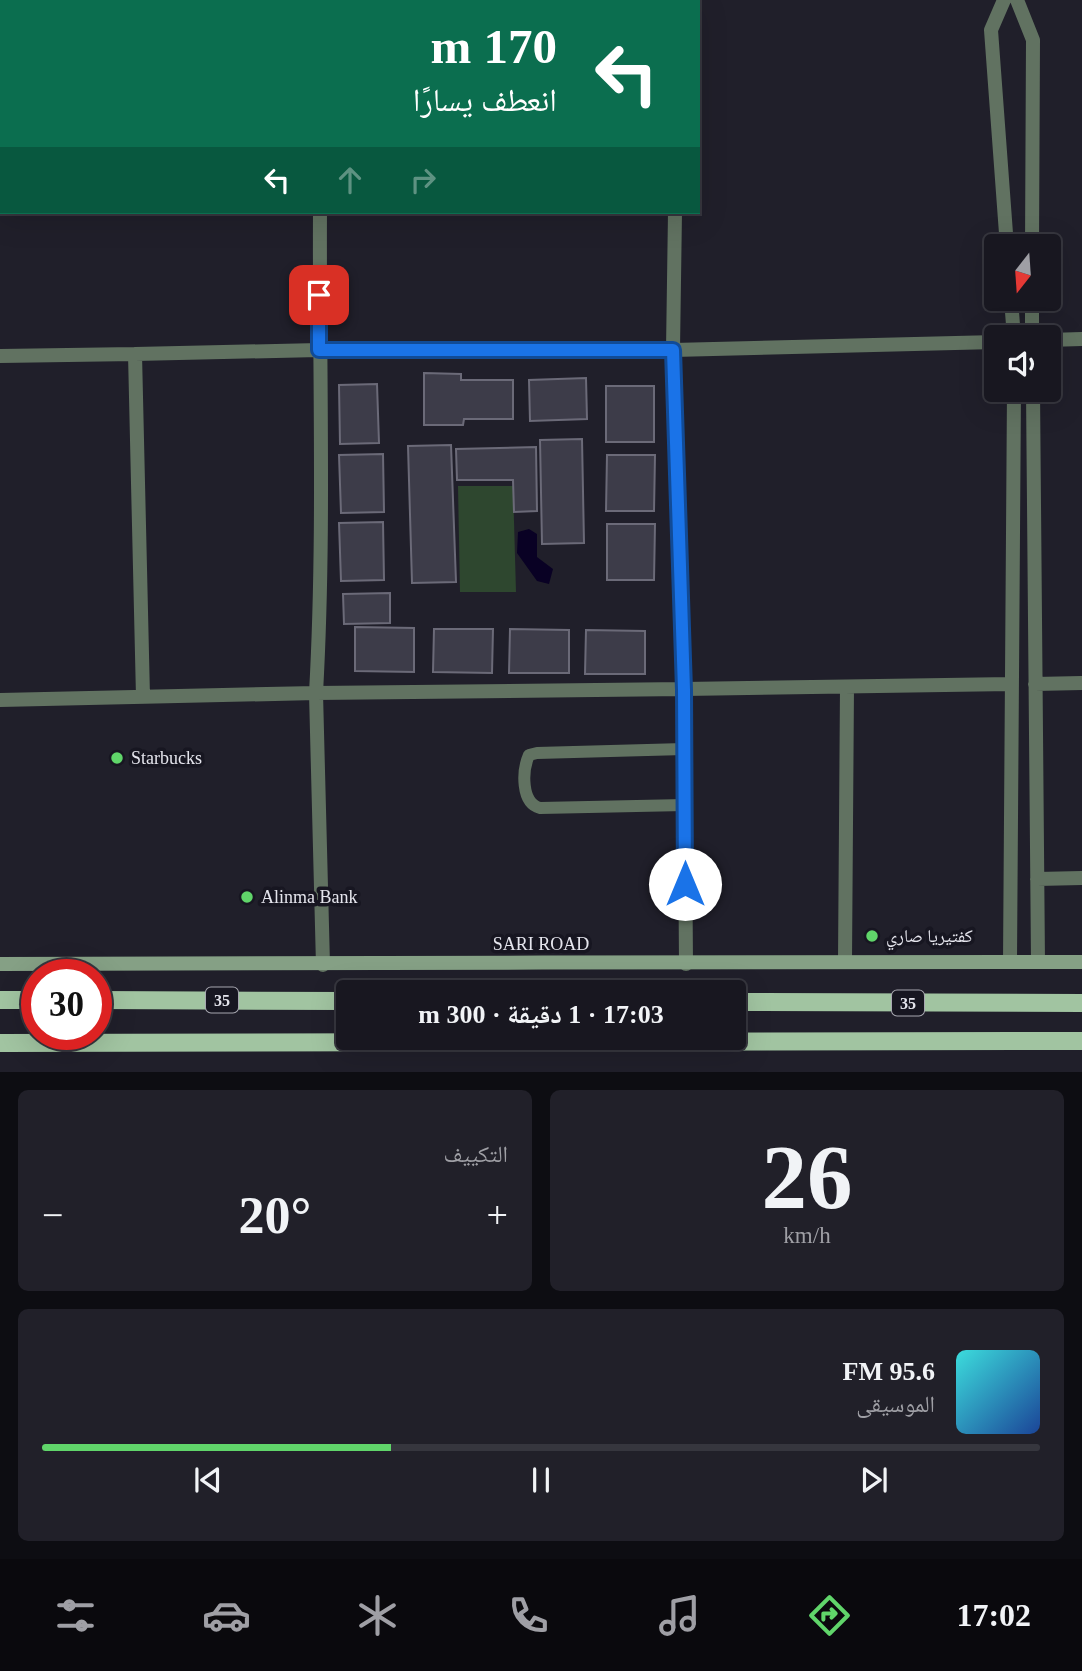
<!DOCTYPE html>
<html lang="ar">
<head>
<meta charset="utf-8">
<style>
	:root { --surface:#181720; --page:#212029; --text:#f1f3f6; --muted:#9f9fa5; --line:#36363e; --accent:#60d56a }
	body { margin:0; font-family:"Times New Roman","Noto Naskh Arabic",serif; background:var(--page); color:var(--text); direction:rtl; height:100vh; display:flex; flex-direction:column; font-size:26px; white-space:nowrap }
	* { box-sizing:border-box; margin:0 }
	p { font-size:23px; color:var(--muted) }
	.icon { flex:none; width:38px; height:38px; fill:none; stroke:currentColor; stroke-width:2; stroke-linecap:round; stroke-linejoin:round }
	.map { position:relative; height:1072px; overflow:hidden; direction:ltr }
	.side { display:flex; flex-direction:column; gap:18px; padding:18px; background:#0d0d12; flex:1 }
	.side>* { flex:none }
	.hud { position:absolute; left:0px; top:0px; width:700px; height:214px; box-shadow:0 7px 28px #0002,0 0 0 2px var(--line); direction:rtl; background:#0b6e4f; color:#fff; overflow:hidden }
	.needle { width:46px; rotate:197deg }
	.controls { position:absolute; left:984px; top:234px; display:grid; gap:14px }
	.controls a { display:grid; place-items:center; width:77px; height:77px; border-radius:7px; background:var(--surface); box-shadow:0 7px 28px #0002,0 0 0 2px var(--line); font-size:35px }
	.speed { position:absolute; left:21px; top:959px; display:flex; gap:14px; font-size:35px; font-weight:700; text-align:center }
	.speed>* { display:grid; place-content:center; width:91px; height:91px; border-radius:50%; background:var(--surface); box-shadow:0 7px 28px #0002,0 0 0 2px var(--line); line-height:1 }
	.speed .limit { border:10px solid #d22; background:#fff; color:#111 }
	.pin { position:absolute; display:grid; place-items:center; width:60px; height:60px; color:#fff; margin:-30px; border-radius:14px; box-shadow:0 4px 10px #0006 }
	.me { position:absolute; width:77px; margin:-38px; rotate:0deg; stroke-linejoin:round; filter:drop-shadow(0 0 5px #0008) }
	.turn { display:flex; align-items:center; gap:24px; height:147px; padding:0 28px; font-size:32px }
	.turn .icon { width:91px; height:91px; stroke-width:2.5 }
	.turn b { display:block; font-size:49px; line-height:60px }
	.lanes { display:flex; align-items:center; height:66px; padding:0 28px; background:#0003; justify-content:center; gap:35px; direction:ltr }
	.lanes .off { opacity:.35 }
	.big { font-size:52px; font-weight:800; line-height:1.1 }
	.side .card { flex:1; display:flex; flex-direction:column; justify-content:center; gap:10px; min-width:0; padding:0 24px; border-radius:10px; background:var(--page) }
	.side .dial { align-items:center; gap:0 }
	.dial b { font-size:91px; line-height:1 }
	.song { display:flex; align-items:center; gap:21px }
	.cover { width:84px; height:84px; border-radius:10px; background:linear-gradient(135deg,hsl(180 70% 55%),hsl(220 70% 35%)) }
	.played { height:7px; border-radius:4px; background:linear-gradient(90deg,var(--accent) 35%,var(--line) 35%) }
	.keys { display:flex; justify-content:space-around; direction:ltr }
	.heat { display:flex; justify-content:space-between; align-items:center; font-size:38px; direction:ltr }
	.side .tiles { flex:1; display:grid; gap:18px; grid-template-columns:1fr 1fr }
	.card:last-child { grid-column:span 2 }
	.trip { position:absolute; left:336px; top:980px; width:410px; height:70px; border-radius:7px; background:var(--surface); box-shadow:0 7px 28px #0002,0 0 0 2px var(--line); font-weight:800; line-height:70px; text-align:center; direction:rtl }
	.tabs { display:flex; height:112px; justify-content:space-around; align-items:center; background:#0a090d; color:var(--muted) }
	.tabs .icon { width:49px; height:49px }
	.tabs .on { color:var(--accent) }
	.tabs b { font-size:32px; color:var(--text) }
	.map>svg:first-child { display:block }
</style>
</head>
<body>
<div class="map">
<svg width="1082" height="1073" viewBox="0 0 1082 1073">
	<rect width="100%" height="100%" fill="#201f2a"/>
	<path fill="#2e472f" d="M 458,486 L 513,486 L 516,592 L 460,592 Z"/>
	<path fill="#090124" d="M 529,529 L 537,534 L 537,557 L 553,569 L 549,584 L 537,581 L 517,553 L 518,532 Z"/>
	<path fill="#3d3c49" stroke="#6b6a78" stroke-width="2" d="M 424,373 L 461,374 L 461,380 L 513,380 L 513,419 L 464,419 L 463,425 L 424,425 Z
		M 586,378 L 587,419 L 530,421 L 529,380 Z
		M 377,384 L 379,443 L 340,444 L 339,385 Z
		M 606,386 L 654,386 L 654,442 L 606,442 Z
		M 582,439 L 584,543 L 542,544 L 540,440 Z
		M 451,445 L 456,582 L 412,583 L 408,446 Z
		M 536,447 L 537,511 L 514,512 L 513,480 L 457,480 L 456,449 Z
		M 383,454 L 384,512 L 341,513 L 339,455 Z
		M 607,455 L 655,455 L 654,511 L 606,511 Z
		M 383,522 L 384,580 L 341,581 L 339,523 Z
		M 607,524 L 655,524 L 654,580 L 607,580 Z
		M 390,593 L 390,623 L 344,624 L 343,594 Z
		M 355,627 L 414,628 L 414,672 L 355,671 Z
		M 434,629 L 493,629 L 492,673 L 433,672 Z
		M 510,629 L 569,630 L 569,673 L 509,673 Z
		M 586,630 L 645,631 L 645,674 L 585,674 Z"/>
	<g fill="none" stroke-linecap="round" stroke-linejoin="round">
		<path stroke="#617261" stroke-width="12" d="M 684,749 L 537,753 L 529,755 C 522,771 521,803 540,808 L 685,805"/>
		<path stroke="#617261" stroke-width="14" d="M 1004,0 L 991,30 L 1007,247
			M 1017,0 L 1033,40 L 1032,247
			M 320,2 L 320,0
			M 677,2 L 677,0
			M 675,212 L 673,350 L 996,342
			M 1011,299 L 1014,338
			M 1032,338 L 1032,299
			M 1048,340 L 1082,339
			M 135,354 L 319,350 L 673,350 L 684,689 L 316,693 C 325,533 319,372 320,212
			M 0,356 L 135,354 L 143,697
			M 1033,390 L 1038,962
			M 1035,684 L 1082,683
			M 0,700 L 316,693 L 323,965
			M 1037,879 L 1082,878
			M 845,960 L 847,687
			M 1010,961 L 1014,390
			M 686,964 L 684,689 L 1011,684"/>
		<path stroke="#85a085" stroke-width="14" d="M 0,964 C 361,965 721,960 1082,962"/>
		<path stroke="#a1c4a1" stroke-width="18" d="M 0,1000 L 37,1000
			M 96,1000 L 348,1001
			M 733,1002 L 1082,1003
			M 0,1043 L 1082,1041"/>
	</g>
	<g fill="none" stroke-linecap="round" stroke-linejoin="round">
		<defs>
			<path id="route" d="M 319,295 L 319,350 L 673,350 L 684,690 L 685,884"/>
		</defs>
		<use href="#route" stroke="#114b97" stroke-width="18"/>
		<use href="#route" stroke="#1a73e8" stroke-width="12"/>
	</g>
	<g fill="#60d56a" stroke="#171621" stroke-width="2.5">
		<circle cx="117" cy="758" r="7"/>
		<circle cx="247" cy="897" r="7"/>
		<circle cx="872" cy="936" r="7"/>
	</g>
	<g text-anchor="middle" stroke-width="7" stroke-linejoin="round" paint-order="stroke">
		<g fill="#171621" stroke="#a7a7b0" stroke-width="2">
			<rect x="206" y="987.5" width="32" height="25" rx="5"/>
			<rect x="892" y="990.5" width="32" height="25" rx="5"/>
		</g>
		<g font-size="16" font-weight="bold" fill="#e5e5ed">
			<text x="222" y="1006">35</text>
			<text x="908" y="1009">35</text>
		</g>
		<g font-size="18" fill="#e5e5ed" stroke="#171621" text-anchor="start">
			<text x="131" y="764">Starbucks</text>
			<text x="261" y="903">Alinma Bank</text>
			<text x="886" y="942">كفتيريا صاري</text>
		</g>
		<g font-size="18" fill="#e5e5ed" stroke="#171621">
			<text x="541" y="950">SARI ROAD</text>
		</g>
	</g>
</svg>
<div class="controls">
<a><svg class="needle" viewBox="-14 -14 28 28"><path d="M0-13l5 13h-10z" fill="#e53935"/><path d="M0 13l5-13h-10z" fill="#9f9fa5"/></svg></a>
<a><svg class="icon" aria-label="sound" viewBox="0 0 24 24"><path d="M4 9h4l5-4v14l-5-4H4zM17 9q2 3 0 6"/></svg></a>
</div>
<div class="speed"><div class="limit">30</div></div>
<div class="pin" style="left:319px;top:295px;background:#d93025"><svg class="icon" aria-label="arrive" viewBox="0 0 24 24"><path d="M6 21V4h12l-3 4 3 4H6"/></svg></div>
<svg class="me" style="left:685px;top:884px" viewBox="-20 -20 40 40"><circle r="19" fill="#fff"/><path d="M0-13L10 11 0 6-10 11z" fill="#1a73e8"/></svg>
<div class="trip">17:03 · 1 دقيقة · 300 m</div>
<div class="hud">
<div class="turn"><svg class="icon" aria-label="left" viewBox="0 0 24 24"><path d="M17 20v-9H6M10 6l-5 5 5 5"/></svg><div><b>170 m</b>انعطف يسارًا</div></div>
<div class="lanes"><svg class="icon" aria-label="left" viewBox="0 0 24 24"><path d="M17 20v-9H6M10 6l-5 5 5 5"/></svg><svg class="icon off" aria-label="ahead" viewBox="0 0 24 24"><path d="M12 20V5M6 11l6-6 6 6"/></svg><svg class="icon off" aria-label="right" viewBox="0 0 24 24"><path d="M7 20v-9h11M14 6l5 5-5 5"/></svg></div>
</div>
</div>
<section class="side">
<div class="tiles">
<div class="card dial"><b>26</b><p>km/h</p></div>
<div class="card"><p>التكييف</p>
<div class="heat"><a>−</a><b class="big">20°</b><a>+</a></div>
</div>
<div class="card">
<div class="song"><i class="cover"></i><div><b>95.6 FM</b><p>الموسيقى</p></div></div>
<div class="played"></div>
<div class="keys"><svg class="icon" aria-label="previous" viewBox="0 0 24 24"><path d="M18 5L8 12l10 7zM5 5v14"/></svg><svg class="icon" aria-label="pause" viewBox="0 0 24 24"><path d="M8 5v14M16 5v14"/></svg><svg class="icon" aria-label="next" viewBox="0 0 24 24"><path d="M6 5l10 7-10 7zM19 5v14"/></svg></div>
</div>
</div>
</section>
<nav class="tabs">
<b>17:02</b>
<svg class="icon on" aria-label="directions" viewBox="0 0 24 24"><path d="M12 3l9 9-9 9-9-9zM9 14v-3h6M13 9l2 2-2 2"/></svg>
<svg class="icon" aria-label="music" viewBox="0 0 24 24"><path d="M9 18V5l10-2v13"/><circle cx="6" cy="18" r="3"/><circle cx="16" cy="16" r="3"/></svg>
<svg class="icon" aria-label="phone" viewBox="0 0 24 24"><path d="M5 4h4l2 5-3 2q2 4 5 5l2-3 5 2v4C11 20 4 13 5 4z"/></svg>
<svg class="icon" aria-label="climate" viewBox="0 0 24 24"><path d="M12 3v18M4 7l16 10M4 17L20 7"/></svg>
<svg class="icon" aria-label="car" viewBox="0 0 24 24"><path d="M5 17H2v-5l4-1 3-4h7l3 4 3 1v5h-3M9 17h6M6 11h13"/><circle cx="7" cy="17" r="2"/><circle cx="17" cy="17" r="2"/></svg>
<svg class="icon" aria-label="filters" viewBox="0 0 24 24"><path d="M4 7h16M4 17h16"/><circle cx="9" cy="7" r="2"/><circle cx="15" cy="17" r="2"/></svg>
</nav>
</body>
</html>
